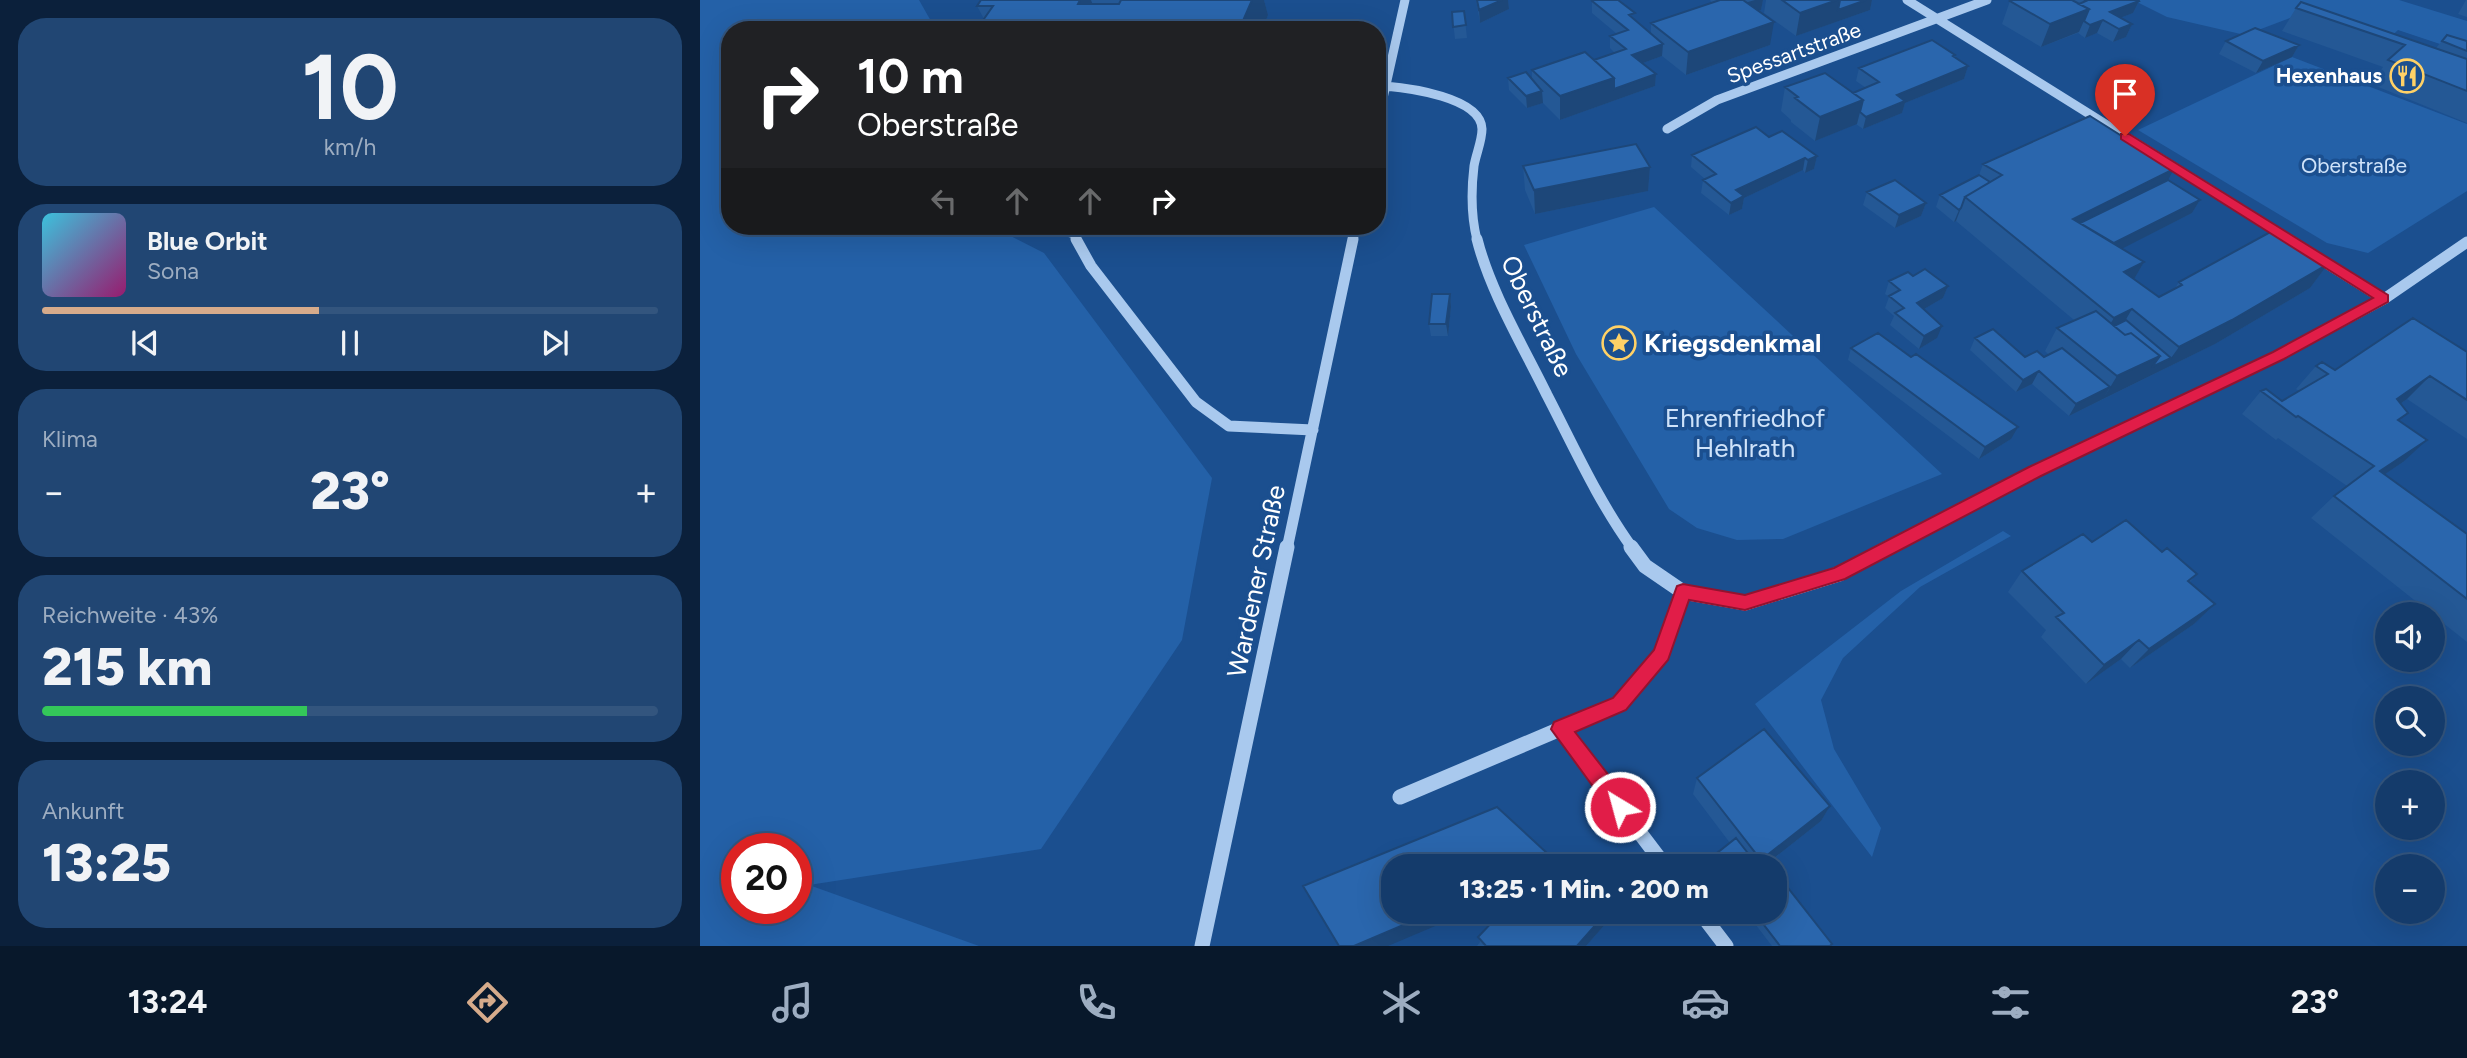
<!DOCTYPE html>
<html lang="de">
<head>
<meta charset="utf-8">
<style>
	:root { --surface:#143b6b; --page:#214673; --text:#f1f3f6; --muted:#9dadc1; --line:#33557e; --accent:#d6ab8b }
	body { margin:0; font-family:Figtree,sans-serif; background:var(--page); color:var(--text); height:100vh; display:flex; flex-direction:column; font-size:26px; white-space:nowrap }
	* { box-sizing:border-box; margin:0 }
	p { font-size:23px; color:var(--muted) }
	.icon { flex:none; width:38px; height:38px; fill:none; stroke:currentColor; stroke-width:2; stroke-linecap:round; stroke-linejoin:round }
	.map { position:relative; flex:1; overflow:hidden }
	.sheet { display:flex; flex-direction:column; gap:18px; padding:18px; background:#0b203b; width:700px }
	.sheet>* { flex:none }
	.hud { position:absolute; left:21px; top:21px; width:665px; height:214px; border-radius:28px; box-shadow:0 7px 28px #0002,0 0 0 2px var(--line); background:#202124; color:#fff; overflow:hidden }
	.fabs { position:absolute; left:1675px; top:602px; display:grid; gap:14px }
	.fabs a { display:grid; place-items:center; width:70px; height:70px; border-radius:50%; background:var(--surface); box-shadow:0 7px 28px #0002,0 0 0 2px var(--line); font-size:35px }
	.speed { position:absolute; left:21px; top:833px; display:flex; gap:14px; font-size:35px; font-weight:700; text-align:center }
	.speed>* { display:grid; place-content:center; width:91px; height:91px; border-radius:50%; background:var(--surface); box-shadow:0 7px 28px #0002,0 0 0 2px var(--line); line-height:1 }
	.speed .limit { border:10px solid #d22; background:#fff; color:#111 }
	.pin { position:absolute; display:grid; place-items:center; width:60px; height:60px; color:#fff; margin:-72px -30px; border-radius:50% 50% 50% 0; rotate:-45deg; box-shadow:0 0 7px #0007 }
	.pin .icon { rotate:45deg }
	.me { position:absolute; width:77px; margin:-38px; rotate:323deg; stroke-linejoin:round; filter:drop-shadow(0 0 5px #0008) }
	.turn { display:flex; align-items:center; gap:24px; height:147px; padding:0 21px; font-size:32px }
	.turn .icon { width:91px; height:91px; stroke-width:2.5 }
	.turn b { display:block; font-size:49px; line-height:60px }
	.lanes { display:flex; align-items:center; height:66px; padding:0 21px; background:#0003; justify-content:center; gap:35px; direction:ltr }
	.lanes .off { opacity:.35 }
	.big { font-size:52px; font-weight:800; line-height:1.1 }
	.sheet .widget { flex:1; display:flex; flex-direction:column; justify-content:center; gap:10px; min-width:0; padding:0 24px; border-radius:28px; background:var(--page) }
	.sheet .dial { align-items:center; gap:0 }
	.dial b { font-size:91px; line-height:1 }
	.song { display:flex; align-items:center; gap:21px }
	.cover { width:84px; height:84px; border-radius:10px; background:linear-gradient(135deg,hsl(190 70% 55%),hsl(320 70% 35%)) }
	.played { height:7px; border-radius:4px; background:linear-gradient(90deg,var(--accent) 45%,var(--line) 45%) }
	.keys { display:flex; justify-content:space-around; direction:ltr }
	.heat { display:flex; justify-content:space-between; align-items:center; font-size:38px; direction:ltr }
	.charge { height:10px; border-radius:5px; background:linear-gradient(90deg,#34c759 43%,var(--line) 0) }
	.trip { position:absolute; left:681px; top:854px; width:406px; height:70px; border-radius:28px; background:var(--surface); box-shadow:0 7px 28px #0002,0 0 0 2px var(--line); font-weight:800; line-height:70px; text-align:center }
	.tabs { display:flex; height:112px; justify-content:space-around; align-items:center; background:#08182b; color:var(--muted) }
	.tabs .icon { width:49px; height:49px }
	.tabs .on { color:var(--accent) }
	.tabs b { font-size:32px; color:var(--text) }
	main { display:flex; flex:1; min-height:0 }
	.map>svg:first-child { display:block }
</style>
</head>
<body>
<main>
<section class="sheet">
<div class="widget dial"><b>10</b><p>km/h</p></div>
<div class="widget">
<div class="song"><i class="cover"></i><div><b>Blue Orbit</b><p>Sona</p></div></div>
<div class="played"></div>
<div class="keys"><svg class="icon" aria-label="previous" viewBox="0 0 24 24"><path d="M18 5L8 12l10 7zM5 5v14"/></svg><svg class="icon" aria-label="pause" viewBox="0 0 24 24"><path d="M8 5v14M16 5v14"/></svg><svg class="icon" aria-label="next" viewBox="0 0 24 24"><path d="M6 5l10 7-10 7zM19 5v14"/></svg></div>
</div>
<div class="widget"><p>Klima</p>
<div class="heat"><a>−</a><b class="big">23°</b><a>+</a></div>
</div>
<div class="widget"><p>Reichweite · 43%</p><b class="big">215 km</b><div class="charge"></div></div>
<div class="widget"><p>Ankunft</p><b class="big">13:25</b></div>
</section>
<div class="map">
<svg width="1767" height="946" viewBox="0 0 1767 946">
	<rect width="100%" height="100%" fill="#1b4f8f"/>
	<path fill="#2461a8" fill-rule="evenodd" d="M 0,0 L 219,0 L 236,30 L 30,30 L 30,226 L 291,226 L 344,253 L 512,478 L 482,640 L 341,849 L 109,885 L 279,946 L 0,946 ZM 37,849 L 96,849 L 96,908 L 37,908 Z
		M 1433,0 L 1699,0 L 1767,21 L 1767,53 L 1698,30 L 1683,44 L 1595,16 L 1545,35 L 1467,17 Z
		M 1592,57 L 1767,124 L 1767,191 L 1668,253 L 1627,243 L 1438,130 Z
		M 954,207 L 1242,474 L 1083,539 L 1037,540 L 997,528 L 969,509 L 876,354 L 824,245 Z
		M 1303,531 L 1311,536 L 1220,587 L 1143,658 L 1121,700 L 1134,749 L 1181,828 L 1172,857 L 1055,704 L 1201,591 Z"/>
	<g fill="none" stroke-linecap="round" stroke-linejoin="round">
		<path stroke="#a9c9ee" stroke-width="9" d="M 1207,0 L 1591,240
			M 685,86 C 708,88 781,97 782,129 C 782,141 776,154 774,166 C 771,191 771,216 777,240
			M 677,125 L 705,0
			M 967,129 L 1017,100 L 1287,0
			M 346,226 L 374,234 L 377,240
			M 653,240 L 656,226"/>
		<path stroke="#a9c9ee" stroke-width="11" d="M 376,239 L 391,266 L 496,402 L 529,426 L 613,430
			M 777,239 C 790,291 823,346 847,395 C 874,447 898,501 933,549
			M 1588,239 L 1684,299
			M 587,549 L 653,239
			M 1186,549 L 1335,471 L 1579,355 L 1684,299 L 1767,242"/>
		<path stroke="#a9c9ee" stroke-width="15" d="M 931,547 L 945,566 L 983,592 L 1045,603 L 1139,574 L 1190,547
			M 861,729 L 965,866
			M 700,797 L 919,704 L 961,654 L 983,592
			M 1000,912 L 1026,946
			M 502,946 L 587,547"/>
	</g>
	<path fill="#245895" d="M 281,0 L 564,0 L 568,15 L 562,30 L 280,30 L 279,26 L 284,19 L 277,6 Z
		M 776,0 L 808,0 L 809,9 L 780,23 Z
		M 1010,0 L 1063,0 L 1061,10 L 1058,11 L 1070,45 L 986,75 L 962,56 L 943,63 L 956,74 L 955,86 L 860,120 L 843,103 L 827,108 L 809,90 L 808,78 L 832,79 L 832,70 L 894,60 L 915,53 L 910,48 L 910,36 L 917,34 L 892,13 L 892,1 L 934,19 L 951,33 L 951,23 L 1012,3 Z
		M 1066,0 L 1172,0 L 1170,10 L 1096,36 L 1064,13 Z
		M 1312,0 L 1438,0 L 1439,1 L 1433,13 L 1420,18 L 1432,24 L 1426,37 L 1413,42 L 1397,33 L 1385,38 L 1378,33 L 1341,47 L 1302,24 L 1310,1 Z
		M 1766,0 L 1767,0 L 1767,17 L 1758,14 Z
		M 1596,8 L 1736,48 L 1747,35 L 1767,41 L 1767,123 L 1671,84 L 1683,67 L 1582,31 Z
		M 764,11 L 767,38 L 755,39 L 752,12 Z
		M 1526,41 L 1599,45 L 1592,57 L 1556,73 L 1519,54 Z
		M 1255,55 L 1254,57 L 1268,66 L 1264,79 L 1205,103 L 1202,113 L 1163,129 L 1156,124 L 1115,141 L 1091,122 L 1091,120 L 1081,111 L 1085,87 L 1153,93 L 1166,88 L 1156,81 L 1159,68 Z
		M 992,155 L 1117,156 L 1114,169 L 1105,173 L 1103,170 L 1044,198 L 1042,209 L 1029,215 L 1001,193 L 1003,180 L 1005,179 L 991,167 Z
		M 1283,164 L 1468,180 L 1500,200 L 1492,213 L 1422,248 L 1444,262 L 1434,279 L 1459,297 L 1475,288 L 1479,282 L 1628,264 L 1610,288 L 1515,344 L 1369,416 L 1332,384 L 1316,392 L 1270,350 L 1275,338 L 1325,357 L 1344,357 L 1349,355 L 1345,351 L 1357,328 L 1374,320 L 1256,221 L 1254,222 L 1236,207 L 1240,195 L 1279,175 Z
		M 823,166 L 950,167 L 948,191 L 835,214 L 825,190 Z
		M 1167,192 L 1226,203 L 1221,216 L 1195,228 L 1163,205 Z
		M 1189,281 L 1248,286 L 1243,298 L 1224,309 L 1237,338 L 1219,349 L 1190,325 L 1194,316 L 1185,308 L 1189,297 L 1185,294 Z
		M 750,294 L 751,307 L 748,336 L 731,336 L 729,324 Z
		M 1151,348 L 1311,439 L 1279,459 L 1148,360 Z
		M 1767,352 L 1767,439 L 1707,399 L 1700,404 L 1699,421 L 1703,462 L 1685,474 L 1767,534 L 1767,642 L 1611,518 L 1634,496 L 1647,486 L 1578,438 L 1576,440 L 1542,414 L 1561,391 L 1582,401 L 1599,391 L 1596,389 L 1616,366 L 1635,370 Z
		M 1462,552 L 1497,574 L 1490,582 L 1515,604 L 1494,624 L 1430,668 L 1421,659 L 1386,684 L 1341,637 L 1346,630 L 1308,592 L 1322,571 Z
		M 997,778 L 1130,806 L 1121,821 L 1068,863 L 1071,866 L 1012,866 L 1010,864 L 1012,857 L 1030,843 L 993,794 Z
		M 693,912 L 909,912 L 908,921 L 886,946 L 777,946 L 780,942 L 778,937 L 792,922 L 766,913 Z
		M 1046,912 L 1074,912 L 1131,946 L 1072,946 Z"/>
	<path fill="#1d4779" d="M 380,0 L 391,0 L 399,22 L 378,4 Z
		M 552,0 L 564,0 L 568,15 L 562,30 L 539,30 Z
		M 802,0 L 808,0 L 809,9 L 780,23 L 779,10 Z
		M 1055,0 L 1063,0 L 1061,10 L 1033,18 L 1034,6 Z
		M 1137,0 L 1140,0 L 1136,22 L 1096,36 L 1100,13 Z
		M 1166,0 L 1172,0 L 1170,10 L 1136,22 L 1138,10 Z
		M 1439,1 L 1433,13 L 1407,23 L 1410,12 Z
		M 1389,9 L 1379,32 L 1341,47 L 1350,24 Z
		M 1403,20 L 1397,33 L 1385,38 L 1390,25 Z
		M 1074,22 L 1070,45 L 986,75 L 988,52 Z
		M 1432,24 L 1426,37 L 1413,42 L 1419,29 Z
		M 963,44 L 962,56 L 932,67 L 932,55 Z
		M 1599,45 L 1592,57 L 1556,73 L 1563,61 Z
		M 1268,66 L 1264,79 L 1205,103 L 1202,113 L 1163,129 L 1166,117 L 1197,95 Z
		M 956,74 L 955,86 L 860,120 L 860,96 L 914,78 Z
		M 842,91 L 843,103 L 827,108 L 826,96 Z
		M 1163,100 L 1157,124 L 1115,141 L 1120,117 Z
		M 1117,156 L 1114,169 L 1105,173 L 1108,160 Z
		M 1105,158 L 1103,170 L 1044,198 L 1042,209 L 1029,215 L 1031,203 L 1036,190 Z
		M 950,167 L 948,191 L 835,214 L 834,190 Z
		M 1474,169 L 1461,193 L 1376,235 L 1373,219 Z
		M 1500,200 L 1492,213 L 1394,263 L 1400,250 Z
		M 1226,203 L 1221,216 L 1195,228 L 1199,215 Z
		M 1261,208 L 1256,221 L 1254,222 L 1259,210 Z
		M 1444,262 L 1430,286 L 1424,272 Z
		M 1628,264 L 1610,288 L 1515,344 L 1403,399 L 1417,376 L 1460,356 L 1471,358 L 1479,347 Z
		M 1248,286 L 1243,298 L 1212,316 L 1217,303 Z
		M 750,294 L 751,307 L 748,336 L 746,324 Z
		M 1432,309 L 1418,333 L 1407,329 L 1414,318 Z
		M 1242,326 L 1237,338 L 1219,349 L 1224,336 Z
		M 1339,371 L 1332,384 L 1316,392 L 1323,380 Z
		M 1730,376 L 1707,399 L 1674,422 L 1697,399 Z
		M 1410,387 L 1403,399 L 1369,416 L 1376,404 Z
		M 1318,427 L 1311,439 L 1279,459 L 1285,447 Z
		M 1727,440 L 1703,462 L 1657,493 L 1680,471 Z
		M 1515,604 L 1494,624 L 1430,668 L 1449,649 Z
		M 1439,640 L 1421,659 L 1386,684 L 1404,665 Z
		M 1130,806 L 1121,821 L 1064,866 L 1058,866 L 1061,860 Z
		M 734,912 L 766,913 L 688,946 L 654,946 Z
		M 907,912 L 909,912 L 908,921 L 886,946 L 877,946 Z"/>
	<path fill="#2a66ad" stroke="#1d4779" stroke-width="2" d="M 281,0 L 380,0 L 378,4 L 419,4 L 421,0 L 552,0 L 539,30 L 356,30 L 357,28 L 279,26 L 293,6 L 277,6 Z
		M 777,0 L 802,0 L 779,10 Z
		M 894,0 L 918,0 L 935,13 L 929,15 L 963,44 L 932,55 L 956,74 L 914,89 L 914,78 L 894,60 L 926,49 L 910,36 L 928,30 L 892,1 Z
		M 1020,0 L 1043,0 L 1074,22 L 988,52 L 951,23 Z
		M 1082,0 L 1137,0 L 1100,13 Z
		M 1140,0 L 1166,0 L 1138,10 Z
		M 1312,0 L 1372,0 L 1389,9 L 1350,24 L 1310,1 Z
		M 1384,0 L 1438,0 L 1439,1 L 1410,12 L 1432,24 L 1419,29 L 1403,20 L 1390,25 L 1384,21 L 1389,9 L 1379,4 L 1386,1 Z
		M 1601,2 L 1767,59 L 1767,91 L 1688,60 L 1705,45 L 1596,8 Z
		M 764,11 L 766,25 L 753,27 L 752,12 Z
		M 1555,28 L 1599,45 L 1563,61 L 1526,41 Z
		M 1747,35 L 1767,41 L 1767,51 L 1742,41 Z
		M 1232,40 L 1255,55 L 1253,56 L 1268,66 L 1197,95 L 1205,101 L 1166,117 L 1160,112 L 1163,100 L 1153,93 L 1179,82 L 1159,68 Z
		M 885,52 L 914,78 L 860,96 L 832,70 Z
		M 826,72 L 842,91 L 826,96 L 808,78 Z
		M 1125,73 L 1163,100 L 1120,117 L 1095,98 L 1098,97 L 1085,87 Z
		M 1390,116 L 1474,169 L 1373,219 L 1444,262 L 1424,272 L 1459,297 L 1482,285 L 1479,282 L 1574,230 L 1628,264 L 1532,320 L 1479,347 L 1432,309 L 1414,318 L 1265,197 L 1302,175 L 1283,164 Z
		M 1056,127 L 1069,137 L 1082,131 L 1117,156 L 1108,160 L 1105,158 L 1036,190 L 1044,196 L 1031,203 L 1003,180 L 1016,174 L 992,155 Z
		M 936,144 L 950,167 L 834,190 L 823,166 Z
		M 1279,175 L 1290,182 L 1265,197 L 1261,208 L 1259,210 L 1240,195 Z
		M 1195,180 L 1226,203 L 1199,215 L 1167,192 Z
		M 1468,180 L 1500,200 L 1414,243 L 1380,223 Z
		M 1225,269 L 1248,286 L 1217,303 L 1242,326 L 1224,336 L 1195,313 L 1204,308 L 1189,296 L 1200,290 L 1189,281 L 1208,272 L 1213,276 Z
		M 732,294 L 750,294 L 746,324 L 729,324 Z
		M 1396,311 L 1425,335 L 1431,333 L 1460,356 L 1417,376 L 1357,328 Z
		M 1713,318 L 1767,352 L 1767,400 L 1730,376 L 1697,399 L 1708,413 L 1698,420 L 1727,440 L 1680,471 L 1767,534 L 1767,599 L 1634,496 L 1674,466 L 1598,416 L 1596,417 L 1561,391 L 1566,389 L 1582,401 L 1628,374 L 1616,366 L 1622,362 L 1635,370 Z
		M 1426,320 L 1471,358 L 1452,367 L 1460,356 L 1431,333 L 1425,335 L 1414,326 Z
		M 1293,329 L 1325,357 L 1337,351 L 1344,357 L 1362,348 L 1410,387 L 1376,404 L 1339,371 L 1323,380 L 1275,338 Z
		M 1178,333 L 1211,357 L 1216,354 L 1318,427 L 1285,447 L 1151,348 Z
		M 1426,520 L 1462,552 L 1467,548 L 1497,574 L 1488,581 L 1515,604 L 1449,649 L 1439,640 L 1404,665 L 1356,617 L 1364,613 L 1322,571 L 1383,534 L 1392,542 Z
		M 1064,729 L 1130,806 L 1061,860 L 997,778 Z
		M 797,807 L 861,866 L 693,866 L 693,912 L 734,912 L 654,946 L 639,946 L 603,886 Z
		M 1036,838 L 1058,866 L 1020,866 L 1012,857 Z
		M 1067,861 L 1071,866 L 1059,866 Z
		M 1074,870 L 1132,944 L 1130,946 L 1080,946 L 1054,912 L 1074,912 Z
		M 791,912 L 907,912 L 877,946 L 786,946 L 778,937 L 799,915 Z"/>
	<path fill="#e11d48" stroke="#92132f" stroke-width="2" d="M 1421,134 L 1429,134 L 1688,295 L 1688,302 L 1584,359 L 1341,476 L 1145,579 L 1045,610 L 989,600 L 968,660 L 926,710 L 875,732 L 928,800 L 931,807 L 928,814 L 920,817 L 913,814 L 851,729 L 854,722 L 913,698 L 954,650 L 977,586 L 983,584 L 1045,595 L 1134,568 L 1329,467 L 1573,352 L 1673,298 L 1421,139 Z"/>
	<defs>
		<symbol id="restaurant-ring" viewBox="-11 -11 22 22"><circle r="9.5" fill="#1b4f8f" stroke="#ffd166" stroke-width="1.5"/><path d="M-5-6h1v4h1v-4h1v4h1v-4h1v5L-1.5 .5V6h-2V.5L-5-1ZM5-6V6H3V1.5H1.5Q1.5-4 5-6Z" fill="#ffd166"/></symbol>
		<symbol id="sight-ring" viewBox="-11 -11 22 22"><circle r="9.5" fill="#1b4f8f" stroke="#ffd166" stroke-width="1.5"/><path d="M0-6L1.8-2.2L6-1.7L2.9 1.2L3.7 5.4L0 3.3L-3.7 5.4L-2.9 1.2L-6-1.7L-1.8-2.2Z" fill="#ffd166"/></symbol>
	</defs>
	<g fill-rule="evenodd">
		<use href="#restaurant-ring" x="1688" y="57" width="38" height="38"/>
		<use href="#sight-ring" x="900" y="324" width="38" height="38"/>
	</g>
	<g text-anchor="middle" stroke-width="7" stroke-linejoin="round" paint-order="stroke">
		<g font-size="21" fill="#fff" stroke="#1b4f8f">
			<text transform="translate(1094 53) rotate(-20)" y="7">Spessartstraße</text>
		</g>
		<g font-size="21" font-weight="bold" fill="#fff" stroke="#1b4f8f" text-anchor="end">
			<text x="1682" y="83">Hexenhaus</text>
		</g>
		<g font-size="21" fill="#cfe3fa" stroke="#1b4f8f">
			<text x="1654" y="173">Oberstraße</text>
		</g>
		<g font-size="26" fill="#fff" stroke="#1b4f8f">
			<text transform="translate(837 316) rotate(64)" y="9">Oberstraße</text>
			<text transform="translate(556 581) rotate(-78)" y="9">Wardener Straße</text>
		</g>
		<g font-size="26" font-weight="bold" fill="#fff" stroke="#1b4f8f" text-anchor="start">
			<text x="944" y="352">Kriegsdenkmal</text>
		</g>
		<g font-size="26" fill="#cfe3fa" stroke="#1b4f8f">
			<text x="1045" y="427">Ehrenfriedhof<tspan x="1045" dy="30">Hehlrath</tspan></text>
		</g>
	</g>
</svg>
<div class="fabs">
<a><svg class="icon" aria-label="sound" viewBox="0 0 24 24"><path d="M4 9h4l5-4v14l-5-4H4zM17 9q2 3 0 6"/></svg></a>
<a><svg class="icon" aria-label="search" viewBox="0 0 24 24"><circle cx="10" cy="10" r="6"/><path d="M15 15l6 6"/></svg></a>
<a>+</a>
<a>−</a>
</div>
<div class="speed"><div class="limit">20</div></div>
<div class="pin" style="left:1425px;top:136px;background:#d93025"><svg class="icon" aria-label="arrive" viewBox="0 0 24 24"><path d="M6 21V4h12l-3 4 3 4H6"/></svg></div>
<svg class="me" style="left:920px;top:807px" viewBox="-20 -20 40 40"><circle r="17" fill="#e11d48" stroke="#fff" stroke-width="3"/><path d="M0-11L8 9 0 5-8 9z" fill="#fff"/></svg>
<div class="trip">13:25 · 1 Min. · 200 m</div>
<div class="hud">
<div class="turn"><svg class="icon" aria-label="right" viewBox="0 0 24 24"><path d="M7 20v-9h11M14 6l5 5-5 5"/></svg><div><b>10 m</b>Oberstraße</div></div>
<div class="lanes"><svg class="icon off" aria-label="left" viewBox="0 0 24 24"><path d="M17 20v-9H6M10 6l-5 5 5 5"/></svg><svg class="icon off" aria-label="ahead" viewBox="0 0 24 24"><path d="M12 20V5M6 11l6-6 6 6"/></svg><svg class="icon off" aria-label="ahead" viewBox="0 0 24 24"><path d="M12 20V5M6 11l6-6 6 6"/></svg><svg class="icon" aria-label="right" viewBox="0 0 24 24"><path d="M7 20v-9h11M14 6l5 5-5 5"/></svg></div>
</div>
</div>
</main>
<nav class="tabs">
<b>13:24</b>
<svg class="icon on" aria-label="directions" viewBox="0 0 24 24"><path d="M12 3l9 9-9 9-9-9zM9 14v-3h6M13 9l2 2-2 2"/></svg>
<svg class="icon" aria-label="music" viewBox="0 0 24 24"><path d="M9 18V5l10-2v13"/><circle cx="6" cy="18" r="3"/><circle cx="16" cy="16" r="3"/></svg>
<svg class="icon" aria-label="phone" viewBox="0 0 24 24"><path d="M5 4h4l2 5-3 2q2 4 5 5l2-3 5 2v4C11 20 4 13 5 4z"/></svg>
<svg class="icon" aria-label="climate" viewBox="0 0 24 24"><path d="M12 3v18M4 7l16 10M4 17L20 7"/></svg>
<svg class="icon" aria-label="car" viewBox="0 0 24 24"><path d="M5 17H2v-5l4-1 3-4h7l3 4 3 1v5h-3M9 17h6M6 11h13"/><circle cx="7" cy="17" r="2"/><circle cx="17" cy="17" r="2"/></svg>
<svg class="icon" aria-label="filters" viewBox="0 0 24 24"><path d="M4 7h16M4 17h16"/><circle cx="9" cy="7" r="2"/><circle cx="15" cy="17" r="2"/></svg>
<b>23°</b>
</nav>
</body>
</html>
